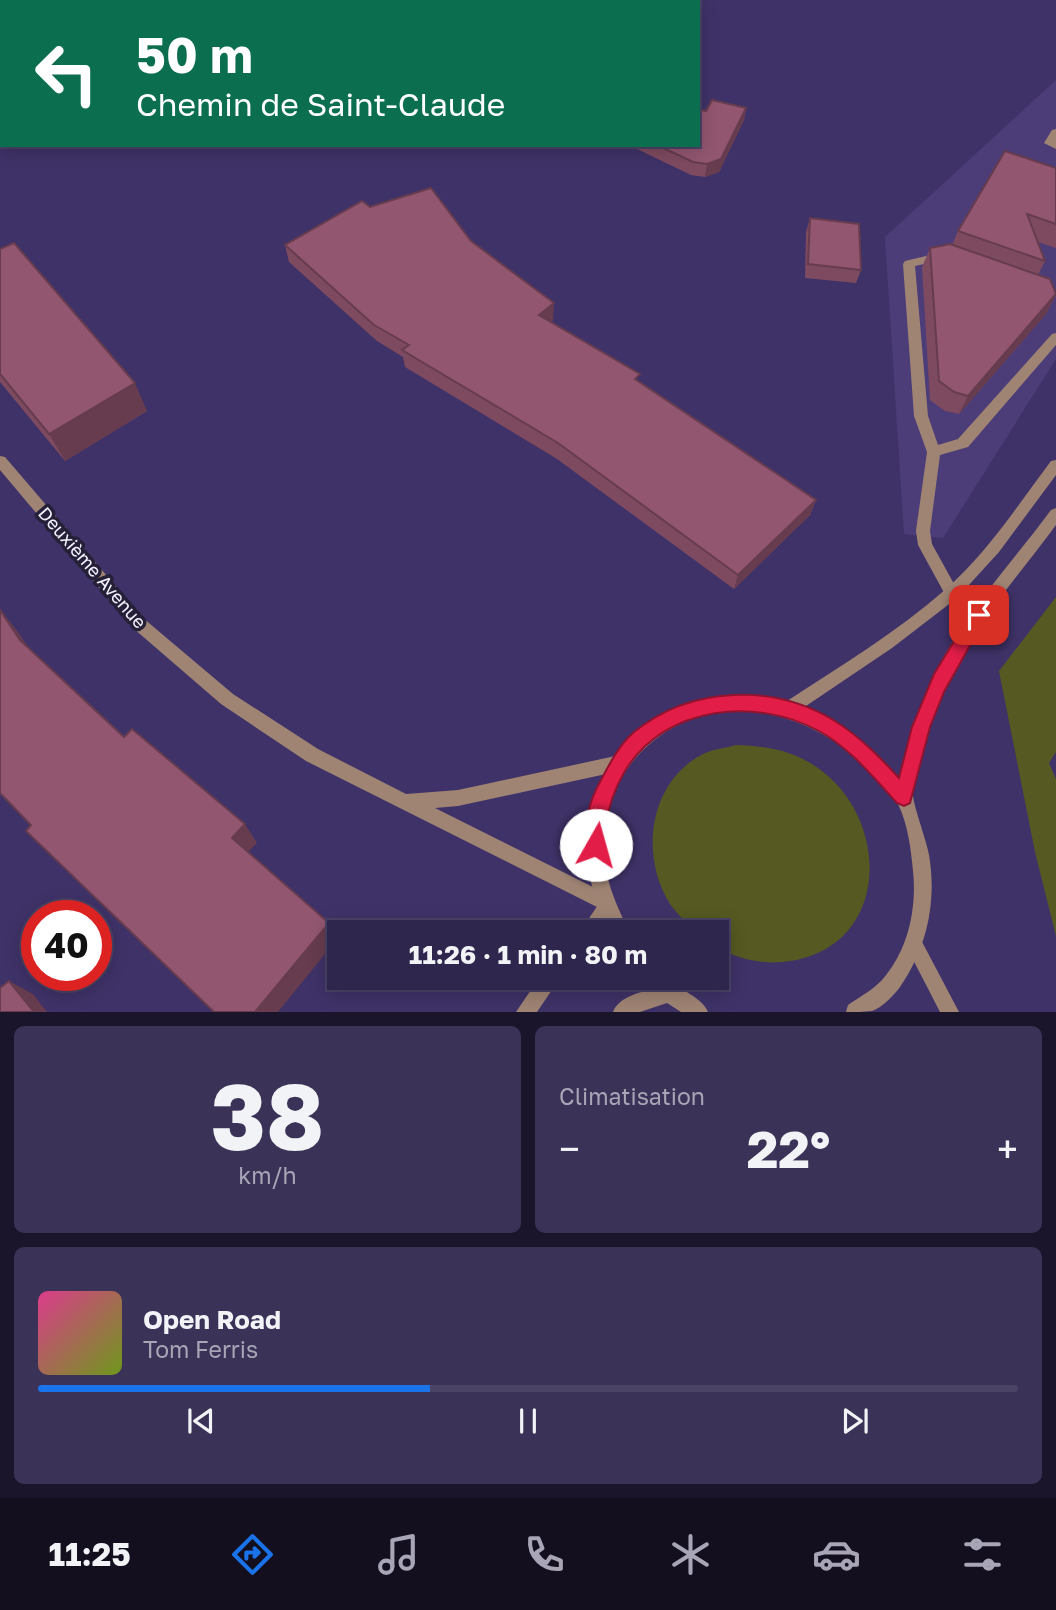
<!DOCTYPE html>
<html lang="fr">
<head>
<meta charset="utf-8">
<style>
	:root { --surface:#2f264e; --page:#3b3258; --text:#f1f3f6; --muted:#a7a5b6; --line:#4a4366; --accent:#1a73e8 }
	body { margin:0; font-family:"Golos Text",sans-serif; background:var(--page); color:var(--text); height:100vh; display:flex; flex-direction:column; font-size:26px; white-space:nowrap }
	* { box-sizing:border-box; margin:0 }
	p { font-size:23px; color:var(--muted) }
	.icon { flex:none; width:38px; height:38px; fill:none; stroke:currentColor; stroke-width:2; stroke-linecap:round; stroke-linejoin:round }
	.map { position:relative; height:1012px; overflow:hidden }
	.sheet { display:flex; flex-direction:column; gap:14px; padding:14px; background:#1a152b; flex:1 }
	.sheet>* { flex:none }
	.hud { position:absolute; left:0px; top:0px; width:700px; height:147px; box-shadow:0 4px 18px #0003,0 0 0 2px var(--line); background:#0b6e4f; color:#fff; overflow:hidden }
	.speed { position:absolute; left:21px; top:900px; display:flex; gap:14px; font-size:35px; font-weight:700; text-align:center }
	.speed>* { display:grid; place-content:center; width:91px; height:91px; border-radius:50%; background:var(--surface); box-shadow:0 4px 18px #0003,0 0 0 2px var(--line); line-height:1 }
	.speed .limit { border:10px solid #d22; background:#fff; color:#111 }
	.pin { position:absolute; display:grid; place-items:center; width:60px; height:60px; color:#fff; margin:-30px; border-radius:14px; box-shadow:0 4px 10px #0006 }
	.me { position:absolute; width:77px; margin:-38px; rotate:7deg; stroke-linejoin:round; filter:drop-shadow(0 0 5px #0008) }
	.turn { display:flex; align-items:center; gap:24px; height:147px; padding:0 21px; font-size:32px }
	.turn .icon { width:91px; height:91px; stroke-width:2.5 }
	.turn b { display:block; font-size:49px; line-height:60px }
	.big { font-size:52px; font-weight:700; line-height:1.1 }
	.sheet .card { flex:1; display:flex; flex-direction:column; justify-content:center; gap:10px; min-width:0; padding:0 24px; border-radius:10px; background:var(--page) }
	.sheet .dial { align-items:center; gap:0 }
	.dial b { font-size:91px; line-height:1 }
	.song { display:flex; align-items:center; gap:21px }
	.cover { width:84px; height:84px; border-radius:10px; background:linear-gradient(135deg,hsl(330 70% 55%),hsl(80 70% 35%)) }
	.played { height:7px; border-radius:4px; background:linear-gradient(90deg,var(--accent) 40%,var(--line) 40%) }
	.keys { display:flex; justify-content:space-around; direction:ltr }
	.heat { display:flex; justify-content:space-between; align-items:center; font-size:38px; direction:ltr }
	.sheet .tiles { flex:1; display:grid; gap:14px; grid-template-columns:1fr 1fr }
	.card:last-child { grid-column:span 2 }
	.trip { position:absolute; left:327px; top:920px; width:402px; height:70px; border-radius:0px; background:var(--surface); box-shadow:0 4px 18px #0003,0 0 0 2px var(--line); font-weight:700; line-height:70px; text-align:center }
	.tab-bar { display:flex; height:112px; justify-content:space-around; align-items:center; background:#130f1f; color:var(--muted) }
	.tab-bar .icon { width:49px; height:49px }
	.tab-bar .current { color:var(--accent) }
	.tab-bar b { font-size:32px; color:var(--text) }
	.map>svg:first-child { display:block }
</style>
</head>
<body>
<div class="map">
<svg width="1056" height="1012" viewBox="0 0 1056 1012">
	<rect width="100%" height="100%" fill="#3f3268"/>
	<path fill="#4c3d79" d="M 1056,80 L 1056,359 L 943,538 L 904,534 L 885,237 Z"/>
	<path fill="#565921" d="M 1056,597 L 1056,752 L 1049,763 L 1056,779 L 1056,936 L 1035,852 L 999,671 Z
		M 736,745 C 760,746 781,748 803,759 C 893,804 897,951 783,962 C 761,964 737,959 718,947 L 718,933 L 695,933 C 687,923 677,914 670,904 C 639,855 649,780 705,753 C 714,749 726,748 736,745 Z"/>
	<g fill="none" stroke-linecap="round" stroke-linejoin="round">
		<path fill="#9f8474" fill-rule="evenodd" d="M 1056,129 L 1056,149 L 1044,143 L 1052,130 Z
			M 943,252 L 947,253 L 947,259 L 915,266 L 928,416 L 938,445 L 958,439 L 1052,334 L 1056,333 L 1056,345 L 968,447 L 940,455 L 930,531 L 932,544 L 959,593 L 957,598 L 952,599 L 947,598 L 918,545 L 916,531 L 927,452 L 914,416 L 903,264 L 905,261 Z"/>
		<path fill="#9f8474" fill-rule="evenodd" d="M 227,0 L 241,0 L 226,2 Z
			M 0,67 L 2,67 L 2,73 L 0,73 Z
			M 0,456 L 5,457 L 143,618 L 233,694 L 318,749 L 406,794 L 458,790 L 620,755 L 626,757 L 628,763 L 626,769 L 620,771 L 458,806 L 435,808 L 609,895 L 612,901 L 609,907 L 603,910 L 597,907 L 306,761 L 221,704 L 133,628 L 0,470 Z
			M 914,935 L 920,938 L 959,1012 L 940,1012 L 905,944 L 908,938 Z"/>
		<path fill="#9f8474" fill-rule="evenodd" d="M 1056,460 L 1056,475 L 999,552 L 957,598 L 892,648 L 803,708 C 850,728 864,745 900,779 C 909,742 919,706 936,672 C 965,612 1012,563 1051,510 L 1056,508 L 1056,525 C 1014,583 961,637 937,707 C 927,734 916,765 913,794 C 912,802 927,842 929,855 C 937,901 927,948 900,987 C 894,995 883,1007 872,1011 C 865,1012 853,1012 846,1012 L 848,1005 C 859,997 873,990 882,980 C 908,951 917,909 913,871 C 911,850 908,824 898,804 C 892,791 877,780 867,769 C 800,698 684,685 625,772 C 605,802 600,839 607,874 C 611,895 621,913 629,933 L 610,933 L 606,924 L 599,933 L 579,933 L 598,905 C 551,779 657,672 784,703 C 839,667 897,632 946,589 C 987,553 1018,505 1051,461 Z
			M 539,978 L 560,978 L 537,1012 L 516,1012 Z
			M 646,978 L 668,978 C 679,990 702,997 708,1012 L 681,1012 L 667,1003 L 640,1012 L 613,1012 C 619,997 638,993 652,989 Z"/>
	</g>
	<path fill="#7e4a60" d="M 746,108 L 744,120 L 719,172 L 705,177 L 691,175 L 637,149 L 637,145 L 698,145 L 706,111 Z
		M 1056,168 L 1056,248 L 1038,242 L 1045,261 L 1038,275 L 1056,295 L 1046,314 L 959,414 L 945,411 L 930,400 L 922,267 L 930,248 L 952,245 L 958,231 Z
		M 370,207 L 471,241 L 553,320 L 551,322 L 816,500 L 810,515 L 734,589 L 557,459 L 405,367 L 403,357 L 377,341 L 289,262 L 285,245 Z
		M 810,218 L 861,270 L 856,283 L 805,278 L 806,232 Z
		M 0,249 L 147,411 L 65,461 L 0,382 Z"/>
	<path fill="#663c4e" d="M 746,108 L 744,120 L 719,172 L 705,177 L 707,164 Z
		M 1056,295 L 1046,314 L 959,414 L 968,396 Z
		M 554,303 L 553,320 L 539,332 L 539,315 Z
		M 135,383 L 147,411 L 65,461 L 49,434 Z
		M 816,500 L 810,515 L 734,589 L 738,575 Z
		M 0,609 L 18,632 L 39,663 L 20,640 Z
		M 245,824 L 257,843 L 244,856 L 232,838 Z
		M 329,923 L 338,938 L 278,1012 L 255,1012 Z
		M 9,981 L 33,994 L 47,1012 L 34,1012 Z"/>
	<path fill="#925670" stroke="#663c4e" stroke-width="2" d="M 712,100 L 746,108 L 721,159 L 707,164 L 693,162 L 657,145 L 698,145 L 698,109 L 706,111 Z
		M 1005,151 L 1056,168 L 1056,224 L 1027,214 L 1045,261 L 958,231 Z
		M 431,188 L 471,241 L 554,303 L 539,315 L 640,374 L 635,379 L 816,500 L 738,575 L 558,443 L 402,350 L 409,345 L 374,325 L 285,245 L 362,201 L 370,207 Z
		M 810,218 L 859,224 L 861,270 L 808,264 Z
		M 14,243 L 135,383 L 49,434 L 0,374 L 0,249 Z
		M 950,244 L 1050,279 L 1056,294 L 968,396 L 954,392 L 939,381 L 930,248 Z
		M 0,610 L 20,640 L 124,737 L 132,729 L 245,824 L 232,838 L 329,923 L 255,1012 L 214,1012 L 26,831 L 31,825 L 0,793 Z
		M 9,981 L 34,1012 L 0,1012 L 0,988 Z"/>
	<path fill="#e11d48" stroke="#92132f" stroke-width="2" d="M 979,607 L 985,610 L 987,615 L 944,692 L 930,727 L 910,803 L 904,806 L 897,803 C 873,777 851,749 819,731 C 756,697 665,705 625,771 C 615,788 608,807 606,826 C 604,835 606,843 603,852 L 596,855 L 589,852 C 580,831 590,799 601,780 C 610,763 619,745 634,732 C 691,686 773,683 835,721 C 860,737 879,756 899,778 L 912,727 L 934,674 L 973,610 Z"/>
	<g text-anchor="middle" stroke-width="7" stroke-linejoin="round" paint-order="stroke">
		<g font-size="18" fill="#f3f1fe" stroke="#252038">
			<text transform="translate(92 568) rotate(49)" y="6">Deuxième Avenue</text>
		</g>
	</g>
</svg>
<div class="speed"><div class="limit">40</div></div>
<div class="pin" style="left:979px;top:615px;background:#d93025"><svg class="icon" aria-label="arrive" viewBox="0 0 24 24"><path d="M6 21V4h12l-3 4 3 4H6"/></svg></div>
<svg class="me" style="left:596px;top:845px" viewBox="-20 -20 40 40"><circle r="19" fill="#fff"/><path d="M0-13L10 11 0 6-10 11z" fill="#e11d48"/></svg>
<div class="trip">11:26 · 1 min · 80 m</div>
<div class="hud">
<div class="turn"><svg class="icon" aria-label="left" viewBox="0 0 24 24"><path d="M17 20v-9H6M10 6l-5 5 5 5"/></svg><div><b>50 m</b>Chemin de Saint-Claude</div></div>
</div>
</div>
<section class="sheet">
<div class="tiles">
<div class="card dial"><b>38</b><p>km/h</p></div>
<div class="card"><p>Climatisation</p>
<div class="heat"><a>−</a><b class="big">22°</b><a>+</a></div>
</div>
<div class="card">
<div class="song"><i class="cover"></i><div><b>Open Road</b><p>Tom Ferris</p></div></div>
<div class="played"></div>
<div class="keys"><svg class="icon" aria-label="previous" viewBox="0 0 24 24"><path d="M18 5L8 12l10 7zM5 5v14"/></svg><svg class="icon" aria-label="pause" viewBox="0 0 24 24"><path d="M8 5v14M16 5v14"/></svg><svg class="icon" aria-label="next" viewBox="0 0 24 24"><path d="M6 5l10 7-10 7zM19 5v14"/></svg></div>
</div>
</div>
</section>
<nav class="tab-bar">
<b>11:25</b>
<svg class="icon current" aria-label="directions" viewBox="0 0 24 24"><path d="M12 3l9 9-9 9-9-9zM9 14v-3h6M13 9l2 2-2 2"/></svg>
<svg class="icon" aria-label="music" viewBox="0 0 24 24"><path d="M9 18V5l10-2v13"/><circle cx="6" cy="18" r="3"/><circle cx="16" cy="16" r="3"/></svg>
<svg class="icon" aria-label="phone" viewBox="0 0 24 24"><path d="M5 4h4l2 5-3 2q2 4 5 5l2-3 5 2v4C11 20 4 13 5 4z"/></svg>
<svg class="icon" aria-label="climate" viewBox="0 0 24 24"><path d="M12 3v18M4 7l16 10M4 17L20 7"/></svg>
<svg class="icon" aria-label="car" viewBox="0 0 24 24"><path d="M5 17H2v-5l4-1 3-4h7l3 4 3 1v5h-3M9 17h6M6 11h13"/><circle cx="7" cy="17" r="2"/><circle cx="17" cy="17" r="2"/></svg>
<svg class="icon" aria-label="filters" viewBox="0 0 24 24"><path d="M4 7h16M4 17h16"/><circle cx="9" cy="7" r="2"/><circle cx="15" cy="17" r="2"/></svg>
</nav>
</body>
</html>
